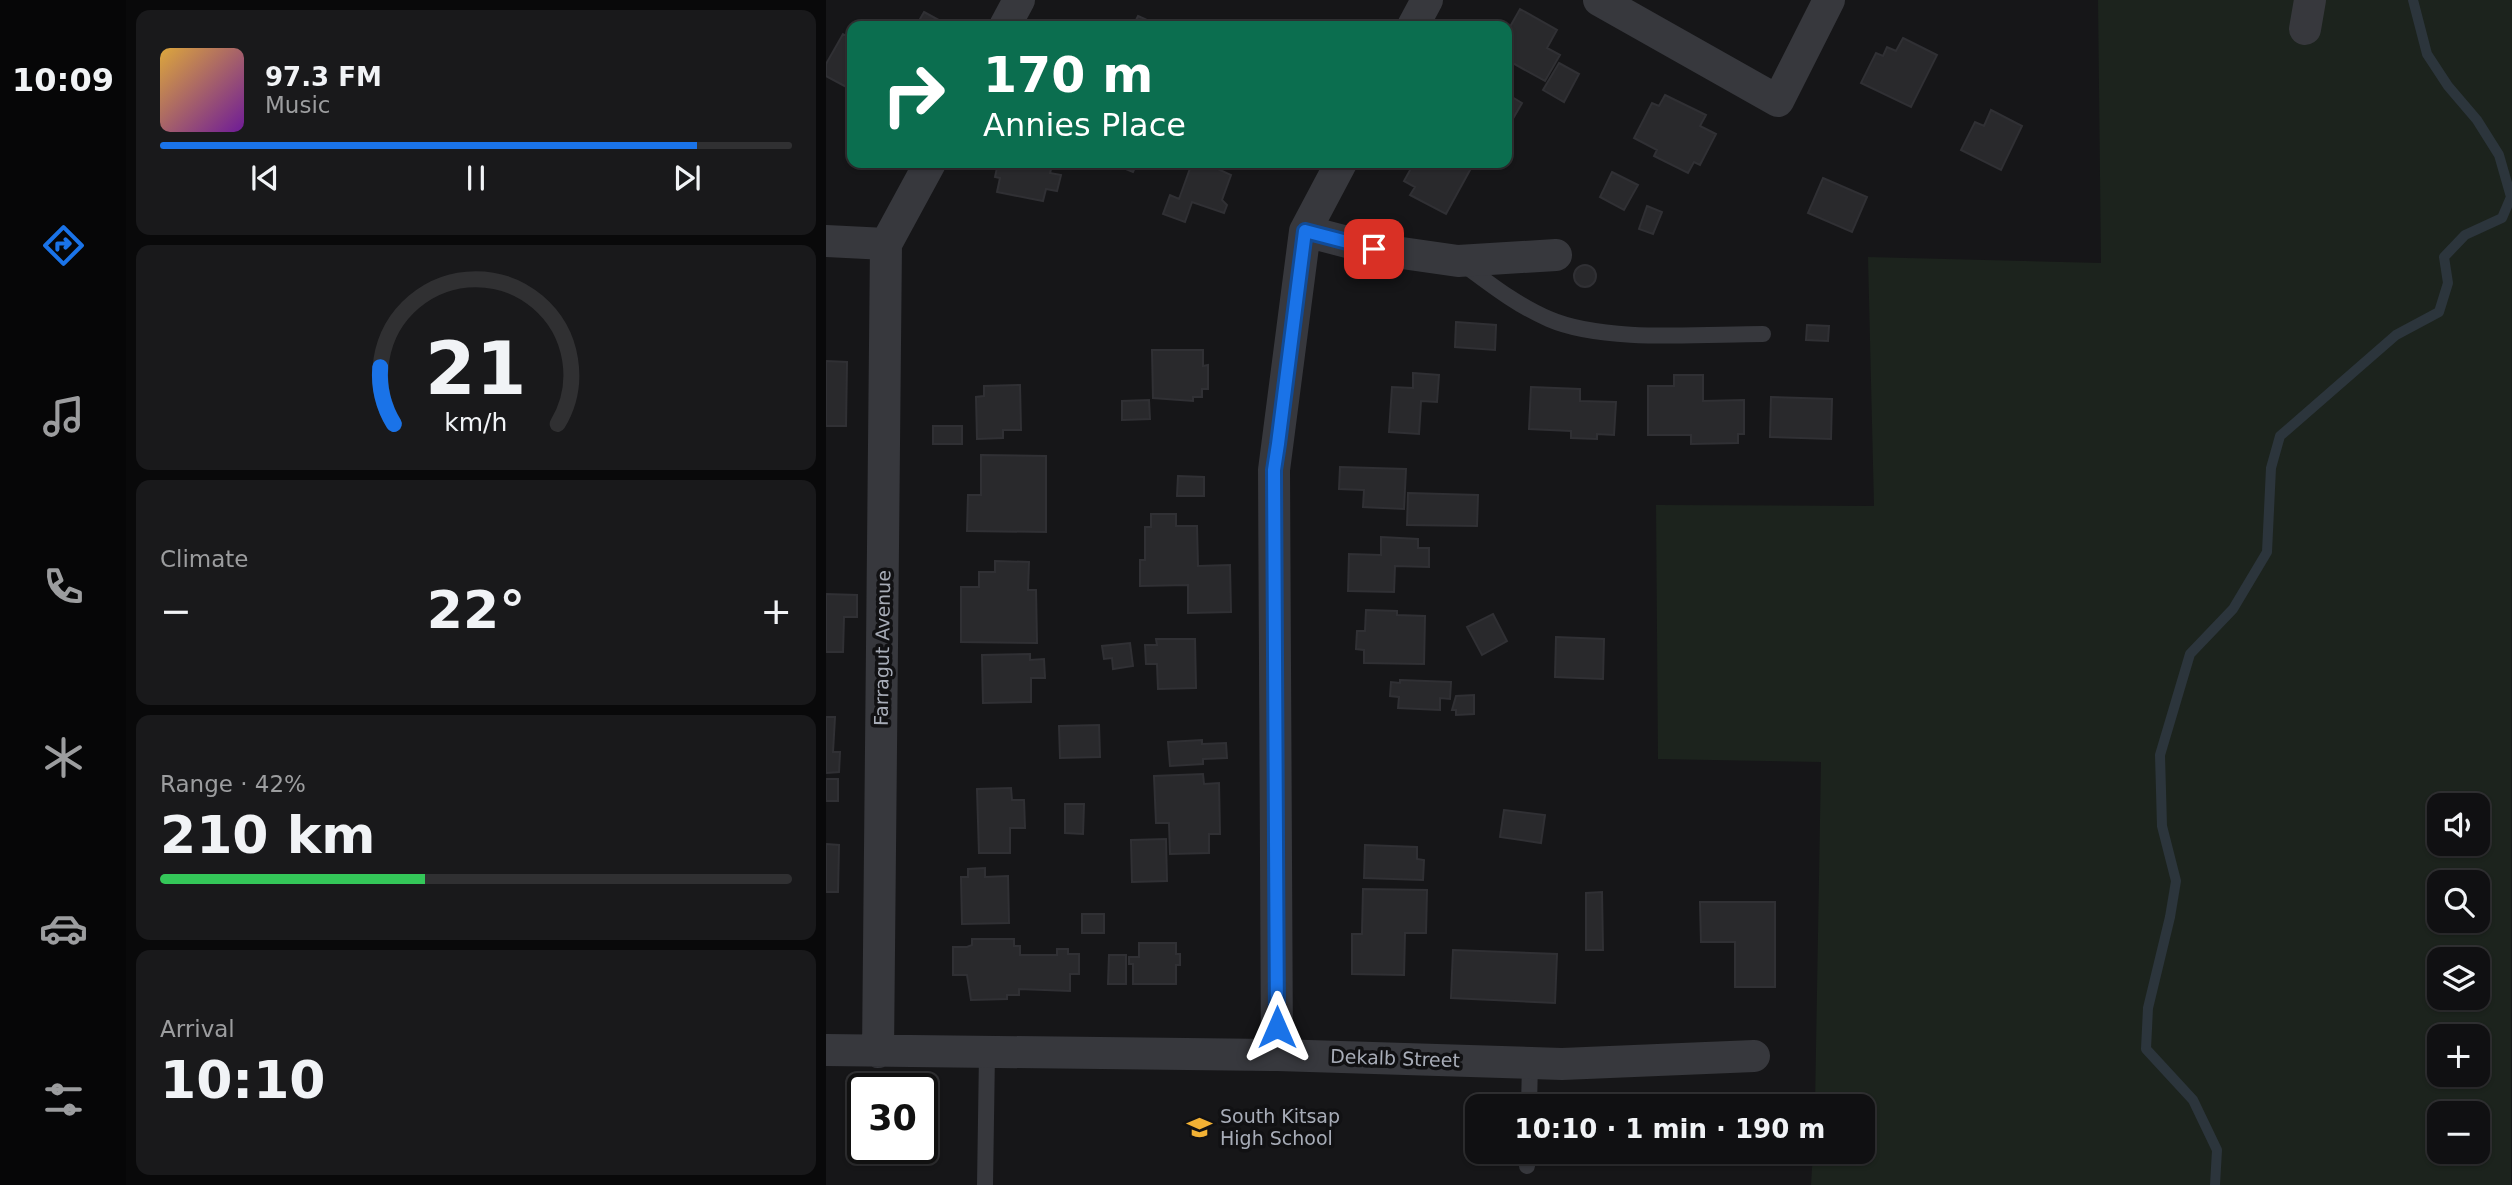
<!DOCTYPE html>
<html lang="en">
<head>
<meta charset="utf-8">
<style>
	:root { --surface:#101012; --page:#19191b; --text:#f1f3f6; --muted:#9c9d9f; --line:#303032; --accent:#1a73e8 }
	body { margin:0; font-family:"DejaVu Sans",sans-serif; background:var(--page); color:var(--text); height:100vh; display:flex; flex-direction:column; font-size:26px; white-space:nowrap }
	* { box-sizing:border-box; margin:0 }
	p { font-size:23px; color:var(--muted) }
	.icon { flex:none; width:38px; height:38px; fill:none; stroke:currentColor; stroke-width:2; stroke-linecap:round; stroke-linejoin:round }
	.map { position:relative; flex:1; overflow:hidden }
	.panel { display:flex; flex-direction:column; gap:10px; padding:10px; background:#09090a; width:700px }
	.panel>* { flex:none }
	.guide { position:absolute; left:21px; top:21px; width:665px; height:147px; border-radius:14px; box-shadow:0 2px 5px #0004,0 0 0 2px var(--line); background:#0b6e4f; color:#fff; overflow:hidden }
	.buttons { position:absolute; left:1601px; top:793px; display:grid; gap:14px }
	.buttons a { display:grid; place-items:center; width:63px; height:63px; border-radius:14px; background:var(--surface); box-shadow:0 2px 5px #0004,0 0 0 2px var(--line); font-size:35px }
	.speed { position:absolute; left:21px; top:1073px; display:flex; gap:14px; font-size:35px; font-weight:700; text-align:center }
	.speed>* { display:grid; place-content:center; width:91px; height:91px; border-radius:50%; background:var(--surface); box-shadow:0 2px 5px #0004,0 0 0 2px var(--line); line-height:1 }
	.speed .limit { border:4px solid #111; border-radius:10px; background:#fff; color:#111 }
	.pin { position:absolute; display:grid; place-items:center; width:60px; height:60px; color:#fff; margin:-30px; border-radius:14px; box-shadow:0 4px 10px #0006 }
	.me { position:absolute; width:77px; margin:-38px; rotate:0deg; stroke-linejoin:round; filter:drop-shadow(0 0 5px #0008) }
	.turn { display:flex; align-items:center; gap:24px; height:147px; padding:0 21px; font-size:32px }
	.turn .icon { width:91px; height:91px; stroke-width:2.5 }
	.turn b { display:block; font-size:49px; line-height:60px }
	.big { font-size:52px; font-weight:600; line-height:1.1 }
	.panel .tile { flex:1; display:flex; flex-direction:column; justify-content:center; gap:10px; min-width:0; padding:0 24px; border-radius:14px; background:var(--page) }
	.panel .dial { align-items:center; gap:0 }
	.dial svg { height:182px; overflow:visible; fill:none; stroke:var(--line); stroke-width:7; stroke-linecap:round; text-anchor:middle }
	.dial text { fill:var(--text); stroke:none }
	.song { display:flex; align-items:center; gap:21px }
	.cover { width:84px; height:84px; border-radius:10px; background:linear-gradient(135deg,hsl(40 70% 55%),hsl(280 70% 35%)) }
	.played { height:7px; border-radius:4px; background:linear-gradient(90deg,var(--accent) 85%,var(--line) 85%) }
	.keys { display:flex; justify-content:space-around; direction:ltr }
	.heat { display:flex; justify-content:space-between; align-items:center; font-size:38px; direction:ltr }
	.charge { height:10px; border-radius:5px; background:linear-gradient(90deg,#34c759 42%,var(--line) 0) }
	.trip { position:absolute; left:639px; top:1094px; width:410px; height:70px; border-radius:14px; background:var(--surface); box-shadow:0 2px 5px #0004,0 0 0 2px var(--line); font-weight:600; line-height:70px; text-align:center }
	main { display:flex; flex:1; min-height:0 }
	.menu { display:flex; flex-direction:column; width:126px; justify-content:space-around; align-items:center; background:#060607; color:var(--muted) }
	.menu .icon { width:49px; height:49px }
	.menu .selected { color:var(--accent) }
	.menu b { font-size:32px; color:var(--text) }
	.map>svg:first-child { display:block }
</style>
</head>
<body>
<main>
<nav class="menu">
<b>10:09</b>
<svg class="icon selected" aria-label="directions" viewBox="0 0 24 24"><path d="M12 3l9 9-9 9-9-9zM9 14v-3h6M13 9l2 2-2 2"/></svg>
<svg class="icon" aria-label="music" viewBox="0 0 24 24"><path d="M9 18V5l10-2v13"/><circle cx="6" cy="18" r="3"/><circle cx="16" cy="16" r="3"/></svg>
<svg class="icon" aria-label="phone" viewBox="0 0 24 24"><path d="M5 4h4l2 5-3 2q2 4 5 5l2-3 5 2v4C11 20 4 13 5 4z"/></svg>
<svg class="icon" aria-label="climate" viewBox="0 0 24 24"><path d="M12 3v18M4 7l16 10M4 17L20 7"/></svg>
<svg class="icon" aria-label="car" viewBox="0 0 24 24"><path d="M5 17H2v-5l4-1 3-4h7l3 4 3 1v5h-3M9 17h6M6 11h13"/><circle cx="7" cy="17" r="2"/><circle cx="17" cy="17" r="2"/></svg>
<svg class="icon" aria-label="filters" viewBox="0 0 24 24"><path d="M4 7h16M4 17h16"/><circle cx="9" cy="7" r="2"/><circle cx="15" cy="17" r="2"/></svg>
</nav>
<section class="panel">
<div class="tile">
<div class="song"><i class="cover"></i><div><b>97.3 FM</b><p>Music</p></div></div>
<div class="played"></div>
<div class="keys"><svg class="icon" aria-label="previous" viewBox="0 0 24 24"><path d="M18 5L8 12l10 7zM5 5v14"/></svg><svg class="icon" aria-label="pause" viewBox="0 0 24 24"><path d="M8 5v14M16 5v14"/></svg><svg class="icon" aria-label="next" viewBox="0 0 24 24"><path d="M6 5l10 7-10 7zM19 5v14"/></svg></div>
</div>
<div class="tile dial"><svg viewBox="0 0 100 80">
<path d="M14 69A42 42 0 1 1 86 69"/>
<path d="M14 69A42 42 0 0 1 8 44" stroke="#1a73e8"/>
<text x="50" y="56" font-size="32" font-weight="700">21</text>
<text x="50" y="72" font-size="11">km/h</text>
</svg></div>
<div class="tile"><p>Climate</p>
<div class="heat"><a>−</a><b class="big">22°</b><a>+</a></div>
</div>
<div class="tile"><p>Range · 42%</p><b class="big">210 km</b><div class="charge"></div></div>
<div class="tile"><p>Arrival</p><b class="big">10:10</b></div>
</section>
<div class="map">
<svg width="1686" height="1185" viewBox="0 0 1686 1185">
	<rect width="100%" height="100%" fill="#161618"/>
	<path fill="#1c231d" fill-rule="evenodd" d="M 1272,0 L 1686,0 L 1685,1185 L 985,1185 L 987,1152 L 1036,1152 L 1036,1106 L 989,1106 L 995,762 L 832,759 L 830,505 L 1048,506 L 1042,257 L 1275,263 ZM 1614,805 L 1652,805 L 1652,844 L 1614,844 ZM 1614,882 L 1652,882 L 1652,920 L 1614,920 ZM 1614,959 L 1652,959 L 1652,998 L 1614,998 ZM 1614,1036 L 1652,1036 L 1652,1074 L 1614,1074 ZM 1614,1113 L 1652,1113 L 1652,1152 L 1614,1152 Z"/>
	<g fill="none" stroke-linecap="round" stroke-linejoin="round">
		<path stroke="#2c353c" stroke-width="10" d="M 1389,1185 L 1391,1150 L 1367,1100 L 1320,1049 L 1322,1008 L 1344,917 L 1350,881 L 1336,826 L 1334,755 L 1364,654 L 1407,609 L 1441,552 L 1445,468 L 1454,436 L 1570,335 L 1613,312 L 1622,283 L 1618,257 L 1639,235 L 1676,218 L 1685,197 L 1673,155 L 1651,120 L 1622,86 L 1601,54 L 1587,0"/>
	</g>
	<path fill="#29292c" stroke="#303034" stroke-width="2" d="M 694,9 L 731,30 L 721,48 L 734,55 L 719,81 L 681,60 L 681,32 Z
		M 98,12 L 122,25 L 121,26 L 90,26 Z
		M 312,16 L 330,24 L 329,26 L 307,26 Z
		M 17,34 L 26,39 L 26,90 L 0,76 L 0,64 Z
		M 1077,38 L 1111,55 L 1085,107 L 1035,83 L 1050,53 L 1057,56 L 1061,47 L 1070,51 Z
		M 733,63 L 753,74 L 738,102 L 717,90 Z
		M 681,94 L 696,103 L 681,129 Z
		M 839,95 L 880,115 L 874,126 L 890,134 L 874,165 L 868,162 L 862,173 L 828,156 L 831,150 L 808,138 L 826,103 L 833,106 Z
		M 1165,110 L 1196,126 L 1175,170 L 1135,150 L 1149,122 L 1158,126 Z
		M 172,163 L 226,166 L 224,173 L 235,175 L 231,191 L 220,189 L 217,201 L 171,192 L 174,178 L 169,177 Z
		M 285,163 L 311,163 L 307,172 Z
		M 366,163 L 379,163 L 405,175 L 396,200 L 401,205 L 398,213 L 366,202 L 359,222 L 337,214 L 344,195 L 353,199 Z
		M 588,163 L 600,168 L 603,163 L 632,163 L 644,170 L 620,214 L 584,195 L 589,187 L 578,181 Z
		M 786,172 L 812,185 L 798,210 L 774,197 Z
		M 997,178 L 1041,197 L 1026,232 L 982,213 Z
		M 821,206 L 836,212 L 827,234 L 813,229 Z
		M748 276a11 11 0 1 1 22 0a11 11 0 1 1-22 0Z
		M 630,322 L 670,325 L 669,350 L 629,347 Z
		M 981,325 L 1003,326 L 1002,341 L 980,340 Z
		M 326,350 L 377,350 L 377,366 L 382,365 L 382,389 L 376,389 L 376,397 L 367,397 L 367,401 L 327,398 Z
		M 0,361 L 21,362 L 20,426 L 0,426 Z
		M 587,373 L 613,375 L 611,402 L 595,401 L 593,434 L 563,432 L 566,387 L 587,388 Z
		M 848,375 L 877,375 L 877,401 L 918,400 L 918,434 L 912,434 L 912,443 L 865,444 L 865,435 L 822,435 L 822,386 L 848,386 Z
		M 194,385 L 195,430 L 177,430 L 177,438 L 151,439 L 150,397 L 158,396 L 158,386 Z
		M 705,387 L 754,389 L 754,401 L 790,402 L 788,435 L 771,434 L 771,439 L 745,438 L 745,431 L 703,429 Z
		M 945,397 L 1006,399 L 1005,439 L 944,437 Z
		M 323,400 L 324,419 L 296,420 L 296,401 Z
		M 107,426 L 136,426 L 136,444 L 107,444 Z
		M 155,455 L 220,456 L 220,532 L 141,531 L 142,495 L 155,495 Z
		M 514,467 L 580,469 L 578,509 L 537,507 L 538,490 L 513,489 Z
		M 352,476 L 378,477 L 378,496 L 351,496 Z
		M 582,493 L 652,495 L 651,526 L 581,525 Z
		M 325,514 L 350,514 L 350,526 L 371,526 L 372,566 L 404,565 L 405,612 L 362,613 L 362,585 L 314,586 L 314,560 L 319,560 L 319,527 L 325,527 Z
		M 555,537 L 592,539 L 592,548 L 603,548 L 603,567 L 569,566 L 568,592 L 522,591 L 523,554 L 555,555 Z
		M 169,561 L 203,562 L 202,590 L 210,590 L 211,643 L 135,642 L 135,587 L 153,587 L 153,572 L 169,572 Z
		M 0,594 L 31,595 L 31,617 L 18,617 L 17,652 L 0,652 Z
		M 540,610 L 571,611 L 571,615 L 599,616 L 598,664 L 538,663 L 538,650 L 530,649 L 531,631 L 539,631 Z
		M 667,614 L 681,641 L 656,655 L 641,627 Z
		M 730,637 L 778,639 L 777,679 L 729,677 Z
		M 330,639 L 369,639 L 370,688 L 332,689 L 331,664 L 320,664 L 319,645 L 331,645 Z
		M 304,643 L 307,666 L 287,669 L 286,658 L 278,659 L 276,646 Z
		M 204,654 L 204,660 L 218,659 L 219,678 L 205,678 L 205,702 L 157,703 L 156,655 Z
		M 574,680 L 625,682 L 624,699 L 614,698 L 614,710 L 572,708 L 573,697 L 564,696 L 565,682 L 574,683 Z
		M 648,695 L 648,714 L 630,715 L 630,710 L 626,710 L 630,696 Z
		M 0,717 L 9,717 L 7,752 L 14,752 L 13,772 L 0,773 Z
		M 273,725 L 274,757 L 234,758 L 233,726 Z
		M 376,740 L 376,744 L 400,743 L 401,758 L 377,759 L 377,764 L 344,766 L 342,742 Z
		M 377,774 L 378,784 L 393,783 L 394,834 L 383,834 L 383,853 L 344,854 L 343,823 L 330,823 L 328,776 Z
		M 0,779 L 12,779 L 12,801 L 0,801 Z
		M 185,788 L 186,800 L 198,800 L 199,828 L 184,828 L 184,853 L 153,853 L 151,789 Z
		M 239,804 L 258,804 L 257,834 L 239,833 Z
		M 678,810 L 719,815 L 715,843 L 674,837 Z
		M 340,839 L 341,881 L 306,882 L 305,840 Z
		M 0,844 L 13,845 L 12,892 L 0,892 Z
		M 539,845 L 591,847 L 591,859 L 598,860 L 597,880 L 538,878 Z
		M 159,868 L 159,877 L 182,876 L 183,923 L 136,924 L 135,877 L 142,877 L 142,869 Z
		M 537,889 L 601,890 L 600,933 L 579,933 L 578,975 L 526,974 L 526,934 L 536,934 Z
		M 776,892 L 777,950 L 760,950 L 760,893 Z
		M 874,902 L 949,902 L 949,987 L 909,987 L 909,942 L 875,942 Z
		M 256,914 L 278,914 L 278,933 L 256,933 Z
		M 146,939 L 188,939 L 188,946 L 194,946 L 194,955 L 231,955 L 231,949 L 242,949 L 242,954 L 253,954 L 253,974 L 244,974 L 244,991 L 193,989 L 193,995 L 181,995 L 181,999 L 145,1000 L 141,975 L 127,975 L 127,947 L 141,947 L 146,945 Z
		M 313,943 L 350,943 L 350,954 L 354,954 L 354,965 L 350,965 L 350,984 L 307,984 L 307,964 L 303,964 L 303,957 L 313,957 Z
		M 627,950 L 731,954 L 729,1003 L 625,998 Z
		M 283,955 L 300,955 L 300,984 L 282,984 Z"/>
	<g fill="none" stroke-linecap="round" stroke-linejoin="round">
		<path stroke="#37383d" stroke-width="16" d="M 637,264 C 664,284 692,306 723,319 C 778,343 876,334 937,334
			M 703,1106 L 704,1063
			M 701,1166 L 702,1152
			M 159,1185 L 161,1053"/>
		<path stroke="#37383d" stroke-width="32" d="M 773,0 L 952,101 L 1003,0
			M 179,26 L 193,0
			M 587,26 L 601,0
			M 1479,29 L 1484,0
			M 479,231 L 548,249 L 632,261 L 730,255
			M 0,241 L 60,244
			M 0,1050 L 451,1055 L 736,1064 L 928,1056
			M 52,1052 L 60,244 L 104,163
			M 451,1055 L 448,470 L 479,231 L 515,163"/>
	</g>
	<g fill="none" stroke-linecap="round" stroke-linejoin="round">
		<defs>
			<path id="route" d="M 451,1027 L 448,470 L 452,444 L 479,231 L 548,249"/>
		</defs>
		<use href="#route" stroke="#114b97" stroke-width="18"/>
		<use href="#route" stroke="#1a73e8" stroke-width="12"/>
	</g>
	<defs>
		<symbol id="school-bare" viewBox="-9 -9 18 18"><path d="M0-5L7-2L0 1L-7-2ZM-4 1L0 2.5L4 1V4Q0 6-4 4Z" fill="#f2b134" stroke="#111113" stroke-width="2.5" paint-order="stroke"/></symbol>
	</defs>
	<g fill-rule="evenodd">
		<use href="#school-bare" x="356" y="1110" width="35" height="35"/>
	</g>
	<g text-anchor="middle" stroke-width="7" stroke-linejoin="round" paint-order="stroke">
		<g font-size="19" fill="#a8adb8" stroke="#111113">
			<text transform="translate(56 648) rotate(-89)" y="7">Farragut Avenue</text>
			<text transform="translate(569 1058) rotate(2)" y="7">Dekalb Street</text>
		</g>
		<g font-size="19" fill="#a8adb8" stroke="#111113" text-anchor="start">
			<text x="394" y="1123">South Kitsap<tspan x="394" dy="22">High School</tspan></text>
		</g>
	</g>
</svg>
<div class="buttons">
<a><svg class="icon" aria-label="sound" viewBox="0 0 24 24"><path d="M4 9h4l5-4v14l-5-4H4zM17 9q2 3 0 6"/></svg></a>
<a><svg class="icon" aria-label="search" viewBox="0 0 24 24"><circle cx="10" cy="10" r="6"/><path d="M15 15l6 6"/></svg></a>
<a><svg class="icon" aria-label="layers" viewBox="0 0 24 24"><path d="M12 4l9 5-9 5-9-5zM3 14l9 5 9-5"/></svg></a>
<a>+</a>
<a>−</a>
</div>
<div class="speed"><div class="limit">30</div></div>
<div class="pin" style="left:548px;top:249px;background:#d93025"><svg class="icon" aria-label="arrive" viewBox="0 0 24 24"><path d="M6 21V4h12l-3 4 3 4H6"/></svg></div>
<svg class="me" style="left:451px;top:1027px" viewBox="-20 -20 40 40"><path d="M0-17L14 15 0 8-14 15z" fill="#1a73e8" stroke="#fff" stroke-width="4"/></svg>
<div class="trip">10:10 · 1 min · 190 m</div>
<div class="guide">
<div class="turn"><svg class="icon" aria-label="right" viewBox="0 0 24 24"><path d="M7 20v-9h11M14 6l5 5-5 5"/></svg><div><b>170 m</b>Annies Place</div></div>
</div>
</div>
</main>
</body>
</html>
